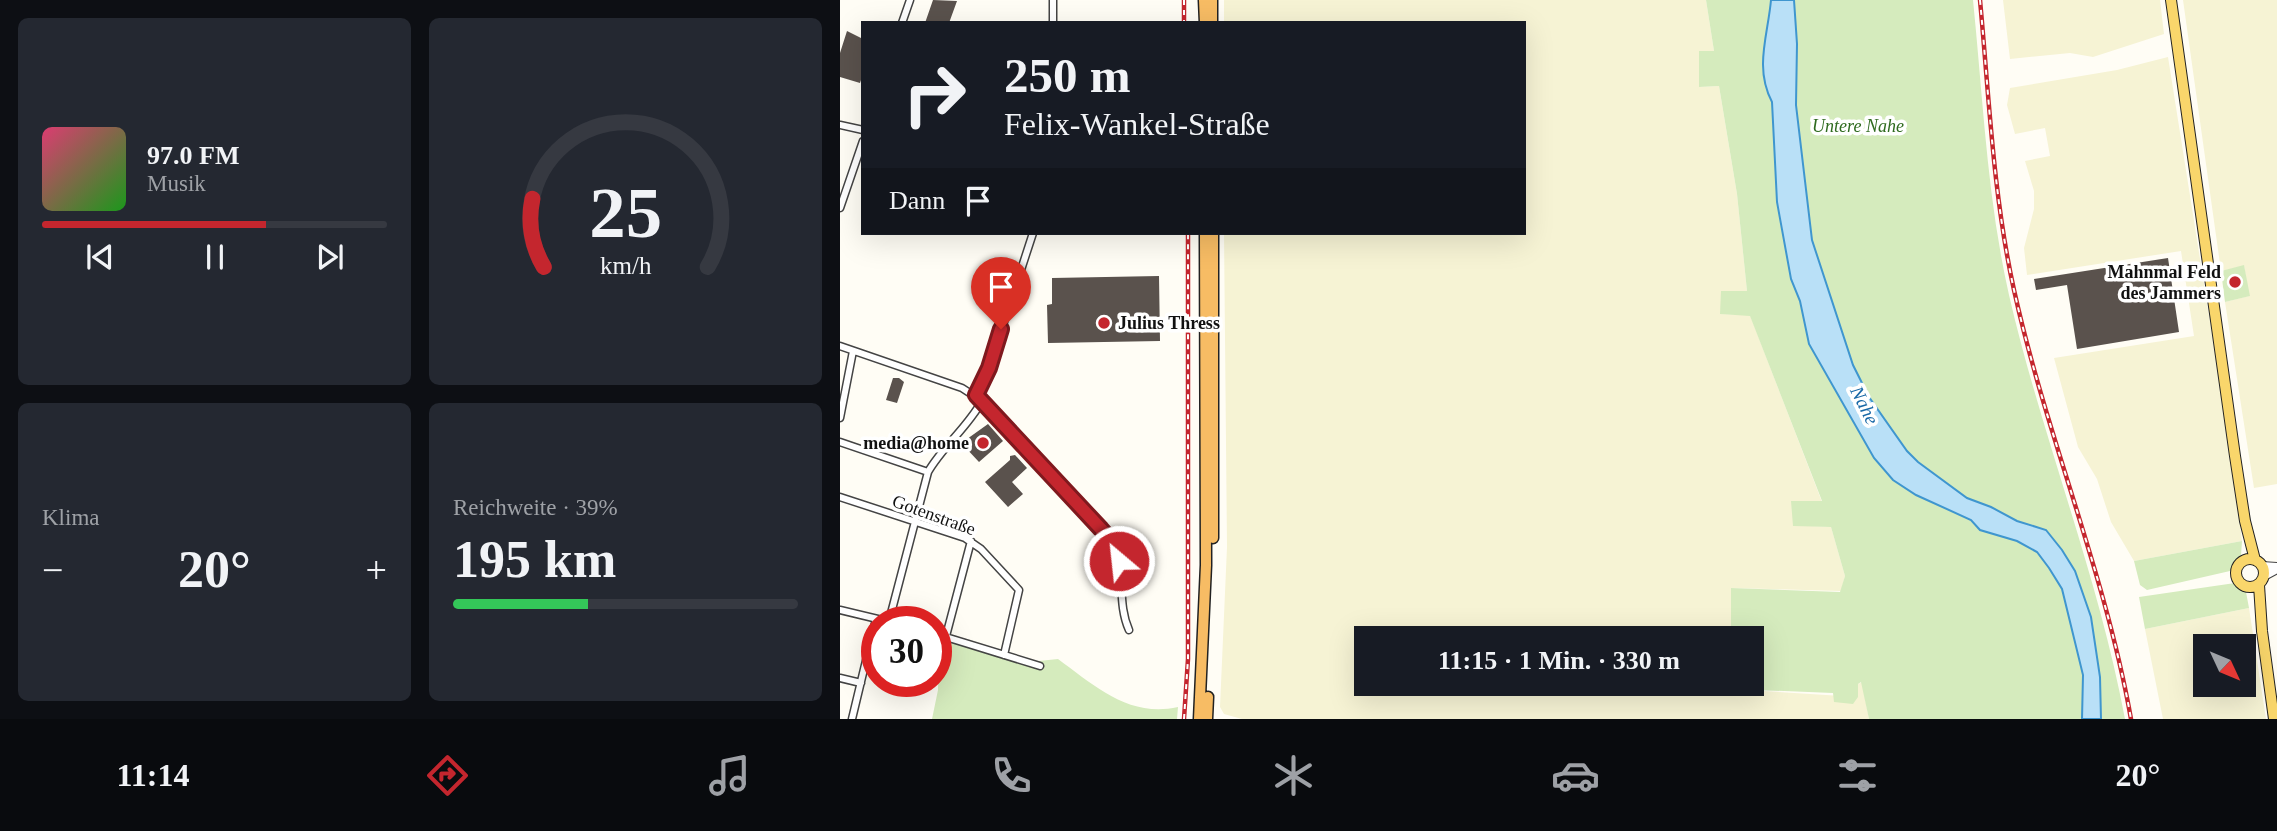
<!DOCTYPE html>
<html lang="de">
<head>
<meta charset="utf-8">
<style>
	:root { --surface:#171b24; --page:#242831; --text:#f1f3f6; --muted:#9ea1a6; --line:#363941; --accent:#c4262e }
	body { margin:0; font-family:"Times New Roman",serif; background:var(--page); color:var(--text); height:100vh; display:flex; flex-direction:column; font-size:26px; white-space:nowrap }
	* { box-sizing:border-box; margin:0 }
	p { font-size:23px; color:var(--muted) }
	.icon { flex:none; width:38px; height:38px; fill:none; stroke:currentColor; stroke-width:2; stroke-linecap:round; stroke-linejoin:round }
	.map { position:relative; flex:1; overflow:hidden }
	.drawer { display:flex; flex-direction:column; gap:18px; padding:18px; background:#0d0f14; width:840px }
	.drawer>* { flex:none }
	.top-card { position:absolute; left:21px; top:21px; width:665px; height:214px; border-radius:0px; box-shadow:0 7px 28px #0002; background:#171b24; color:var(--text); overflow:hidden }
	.needle { width:46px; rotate:134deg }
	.tools { position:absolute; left:1353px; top:634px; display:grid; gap:14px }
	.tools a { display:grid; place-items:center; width:63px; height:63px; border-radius:0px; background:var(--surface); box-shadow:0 7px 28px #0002; font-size:35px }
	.speed { position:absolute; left:21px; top:606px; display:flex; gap:14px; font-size:35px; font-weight:700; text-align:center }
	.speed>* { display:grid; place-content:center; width:91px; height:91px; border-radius:50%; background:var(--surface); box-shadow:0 7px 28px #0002; line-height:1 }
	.speed .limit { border:10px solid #d22; background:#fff; color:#111 }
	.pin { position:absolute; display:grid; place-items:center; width:60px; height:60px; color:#fff; margin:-72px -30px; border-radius:50% 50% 50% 0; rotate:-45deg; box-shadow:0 0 7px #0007 }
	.pin .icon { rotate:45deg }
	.me { position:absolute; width:77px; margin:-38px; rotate:332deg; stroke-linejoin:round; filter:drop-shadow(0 0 5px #0008) }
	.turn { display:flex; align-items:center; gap:24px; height:147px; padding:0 28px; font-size:32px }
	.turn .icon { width:91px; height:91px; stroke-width:2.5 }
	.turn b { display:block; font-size:49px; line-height:60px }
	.then { display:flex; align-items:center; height:66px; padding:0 28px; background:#0003; gap:14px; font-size:26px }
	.big { font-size:52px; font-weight:800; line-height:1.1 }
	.drawer .widget { flex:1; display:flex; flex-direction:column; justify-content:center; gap:10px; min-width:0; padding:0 24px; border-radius:10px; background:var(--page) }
	.drawer .dial { align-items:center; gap:0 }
	.dial svg { height:182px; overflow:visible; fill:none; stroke:var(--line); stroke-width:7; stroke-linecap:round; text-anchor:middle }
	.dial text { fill:var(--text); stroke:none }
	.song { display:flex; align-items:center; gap:21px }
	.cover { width:84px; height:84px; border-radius:10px; background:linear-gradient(135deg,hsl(340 70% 55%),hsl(120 70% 35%)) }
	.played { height:7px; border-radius:4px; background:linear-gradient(90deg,var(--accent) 65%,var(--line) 65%) }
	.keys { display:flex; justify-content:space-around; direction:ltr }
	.heat { display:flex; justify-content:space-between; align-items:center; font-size:38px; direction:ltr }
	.charge { height:10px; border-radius:5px; background:linear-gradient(90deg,#34c759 39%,var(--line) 0) }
	.drawer .tiles { flex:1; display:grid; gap:18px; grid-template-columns:repeat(2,1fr) }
	.trip { position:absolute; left:514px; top:626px; width:410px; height:70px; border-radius:0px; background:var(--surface); box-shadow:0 7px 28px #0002; font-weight:800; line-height:70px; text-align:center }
	.menu { display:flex; height:112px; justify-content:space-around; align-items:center; background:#090b0e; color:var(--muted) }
	.menu .icon { width:49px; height:49px }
	.menu .current { color:var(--accent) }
	.menu b { font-size:32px; color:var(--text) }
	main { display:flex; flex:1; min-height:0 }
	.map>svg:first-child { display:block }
</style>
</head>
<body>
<main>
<section class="drawer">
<div class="tiles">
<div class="widget">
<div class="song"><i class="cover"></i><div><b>97.0 FM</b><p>Musik</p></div></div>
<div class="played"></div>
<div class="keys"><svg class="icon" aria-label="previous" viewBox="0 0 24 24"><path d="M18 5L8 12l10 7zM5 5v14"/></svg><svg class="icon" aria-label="pause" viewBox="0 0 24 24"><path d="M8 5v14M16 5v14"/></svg><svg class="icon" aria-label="next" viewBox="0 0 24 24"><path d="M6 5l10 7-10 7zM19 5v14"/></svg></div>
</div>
<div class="widget dial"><svg viewBox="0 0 100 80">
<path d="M14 69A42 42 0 1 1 86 69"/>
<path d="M14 69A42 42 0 0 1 9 39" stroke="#c4262e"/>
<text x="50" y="56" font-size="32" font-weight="700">25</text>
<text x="50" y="72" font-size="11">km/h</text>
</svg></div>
<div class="widget"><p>Klima</p>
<div class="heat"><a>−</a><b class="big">20°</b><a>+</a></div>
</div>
<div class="widget"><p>Reichweite · 39%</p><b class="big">195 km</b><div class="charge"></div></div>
</div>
</section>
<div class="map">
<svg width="1437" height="719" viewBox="0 0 1437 719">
	<rect width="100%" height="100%" fill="#fffdf5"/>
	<path fill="#f6f3d4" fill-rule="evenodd" d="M 384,0 L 866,0 L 874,51 L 859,87 L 879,86 L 897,194 L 907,291 L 881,314 L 910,315 L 982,502 L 953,525 L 991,527 L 1005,576 L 1001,591 L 891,588 L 891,639 L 527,639 L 527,684 L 890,684 L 891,689 L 1018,697 L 1018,684 L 1022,682 L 1029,719 L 402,719 L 384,714 L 380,707 L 387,547 L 384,233 L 684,233 L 684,23 L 384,23 Z
		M 1163,0 L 1320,0 L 1324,34 L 1253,57 L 1230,53 L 1170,59 Z
		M 1343,0 L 1437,0 L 1437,484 L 1414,488 L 1385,302 L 1409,296 L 1404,266 L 1381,271 Z
		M 1328,57 L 1391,454 L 1402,541 L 1294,561 L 1271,522 L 1257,479 L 1238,447 L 1214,358 L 1354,336 L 1341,251 L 1187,275 L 1184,248 L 1194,209 L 1194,191 L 1185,161 L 1210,156 L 1205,128 L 1175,134 L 1167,105 L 1170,88 L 1277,70 Z
		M 1409,608 L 1426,719 L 1323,719 L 1305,629 ZM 1365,646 L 1404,646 L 1404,684 L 1365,684 Z"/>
	<path fill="#d5ebbd" d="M 866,0 L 1133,0 C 1143,98 1147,198 1169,295 C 1202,438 1258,574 1285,719 L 1029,719 L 1021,682 L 1018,684 L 1018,697 L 1013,704 L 994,702 L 993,693 L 890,689 L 890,684 L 912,684 L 912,639 L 891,639 L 891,588 L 1000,592 L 1005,576 L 991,527 L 953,526 L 951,501 L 982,501 L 910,316 L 880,314 L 881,291 L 907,291 L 897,194 L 879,86 L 859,87 L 859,51 L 874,51 Z
		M 1404,265 L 1410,296 L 1385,302 L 1381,271 Z
		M 1402,541 L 1401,556 L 1390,571 L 1307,590 L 1300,585 L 1294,561 Z
		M 1395,583 L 1406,592 L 1409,608 L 1305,629 L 1299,597 Z
		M 99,639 L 197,668 L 199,661 L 218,659 C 255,686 289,718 338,707 L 337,719 L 92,719 L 98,690 Z"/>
	<path fill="#b9e0f7" stroke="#3f96cf" stroke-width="2" d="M 931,0 L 954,0 L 957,44 L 956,105 L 972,240 L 1013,365 L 1029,397 L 1067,451 L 1078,462 L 1127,498 L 1151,507 L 1177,521 L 1206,530 L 1222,550 L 1235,571 L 1251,617 L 1260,677 L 1261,719 L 1242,719 L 1243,675 L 1222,589 L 1209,568 L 1197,552 L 1177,541 L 1140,530 L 1131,520 L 1076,495 L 1053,480 L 1034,458 L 969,344 L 960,301 L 951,279 L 937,202 L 932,102 C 914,68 928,35 931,0 Z"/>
	<path fill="#5a524d" d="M 93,0 L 117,1 L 109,23 L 85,23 Z
		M 7,31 L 23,39 L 23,74 L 20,83 L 0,77 L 0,53 Z
		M 1328,258 L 1339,332 L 1237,349 L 1227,285 L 1196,290 L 1194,279 Z
		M 319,276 L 320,341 L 208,343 L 207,305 L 212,304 L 212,278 Z
		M 53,378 L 59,378 L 64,382 L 57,403 L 46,400 Z
		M 148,424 L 163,441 L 139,462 L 124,446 L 129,441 L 127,439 Z
		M 175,455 L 187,468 L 172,482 L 183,494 L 168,507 L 145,482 L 170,460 L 170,456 Z"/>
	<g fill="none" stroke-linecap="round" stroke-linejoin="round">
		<defs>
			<path id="minor" d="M 213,0 L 213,23
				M 62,23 L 70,0
				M 0,125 L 23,130
				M 0,208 L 23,141
				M 0,346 L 122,388 L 142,401 L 272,542 C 287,570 276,601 289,630
				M 136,395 L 149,368 L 193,233
				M 0,418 L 13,351
				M 0,442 L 88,472
				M 0,497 L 125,538 L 141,549 L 179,590 L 164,655
				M 0,610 L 46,621
				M 49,621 L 88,472 C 103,446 127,428 142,401
				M 96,634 L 200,666
				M 106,636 L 131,541
				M 0,678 L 21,683
				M 12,719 L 36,619"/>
			<path id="tertiary" d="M 1422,566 L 1437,567
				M 1424,576 L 1437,569"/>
			<path id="primary" d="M 1331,0 L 1395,456 L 1405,521 L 1415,560
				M1396 573a14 14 0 1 1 28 0a14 14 0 1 1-28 0Z
				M 1419,585 L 1422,631 L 1434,719"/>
			<path id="trunk" d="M 364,0 L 365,23
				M 372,23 L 372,0
				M 373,233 L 373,538
				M 359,719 L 366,565 L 365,233
				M 367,719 L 368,697"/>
		</defs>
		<use href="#minor" stroke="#444" stroke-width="9"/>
		<use href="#tertiary" stroke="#444" stroke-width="10"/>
		<use href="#primary" stroke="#222" stroke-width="12"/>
		<use href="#trunk" stroke="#222" stroke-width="13"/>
		<use href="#minor" stroke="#fff" stroke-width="6"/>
		<use href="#tertiary" stroke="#fff" stroke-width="8"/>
		<use href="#primary" stroke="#f9d66b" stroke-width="10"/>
		<use href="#trunk" stroke="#f7bc64" stroke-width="10"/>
		<defs>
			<path id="rail" d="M 344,0 L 344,23
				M 1140,0 C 1149,96 1153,195 1174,290 C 1206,435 1265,572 1291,719
				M 344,719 L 348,659 L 348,233"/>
		</defs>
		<use href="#rail" stroke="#c4262e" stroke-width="4.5"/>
		<use href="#rail" stroke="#fff" stroke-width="2" stroke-dasharray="5" stroke-linecap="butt"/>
	</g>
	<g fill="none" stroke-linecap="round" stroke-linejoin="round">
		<defs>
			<path id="route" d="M 161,329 L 149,368 L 136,395 L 261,529 L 272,542 L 279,561"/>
		</defs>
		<use href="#route" stroke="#7f191e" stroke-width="18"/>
		<use href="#route" stroke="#c4262e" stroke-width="12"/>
	</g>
	<g fill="#c4262e" stroke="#fff" stroke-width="2.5">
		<circle cx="1395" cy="282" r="7"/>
		<circle cx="264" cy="323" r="7"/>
		<circle cx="143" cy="443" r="7"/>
	</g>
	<g text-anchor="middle" stroke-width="7" stroke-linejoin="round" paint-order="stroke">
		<g font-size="18" font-style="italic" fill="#2f6b1f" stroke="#fff">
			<text x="1018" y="132">Untere Nahe</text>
		</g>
		<g font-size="18" font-weight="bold" fill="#111" stroke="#fff" text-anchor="end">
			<text x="1381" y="278">Mahnmal Feld<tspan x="1381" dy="21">des Jammers</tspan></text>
			<text x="278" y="329" text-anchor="start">Julius Thress</text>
			<text x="129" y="449">media@home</text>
		</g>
		<g font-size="18" fill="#111" stroke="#fff">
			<text transform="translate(94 515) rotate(20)" y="6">Gotenstraße</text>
		</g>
		<g font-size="19" font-style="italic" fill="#1768a6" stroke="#fff">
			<text transform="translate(1025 405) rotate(63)" y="7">Nahe</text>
		</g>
	</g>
</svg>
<div class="tools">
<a><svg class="needle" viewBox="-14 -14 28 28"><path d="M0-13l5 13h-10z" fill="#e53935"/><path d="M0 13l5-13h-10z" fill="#9ea1a6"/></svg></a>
</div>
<div class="speed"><div class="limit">30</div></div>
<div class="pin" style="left:161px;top:329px;background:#d93025"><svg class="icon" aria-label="arrive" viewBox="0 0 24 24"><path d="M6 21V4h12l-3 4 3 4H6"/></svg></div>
<svg class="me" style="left:279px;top:561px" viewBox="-20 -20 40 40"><circle r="17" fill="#c4262e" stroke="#fff" stroke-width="3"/><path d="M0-11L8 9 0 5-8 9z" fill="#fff"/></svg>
<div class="trip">11:15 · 1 Min. · 330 m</div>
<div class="top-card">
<div class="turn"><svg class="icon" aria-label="right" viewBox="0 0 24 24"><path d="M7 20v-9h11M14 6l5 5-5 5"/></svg><div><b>250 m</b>Felix-Wankel-Straße</div></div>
<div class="then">Dann<svg class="icon" aria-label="arrive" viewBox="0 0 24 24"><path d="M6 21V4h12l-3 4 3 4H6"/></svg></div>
</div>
</div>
</main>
<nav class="menu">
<b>11:14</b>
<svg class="icon current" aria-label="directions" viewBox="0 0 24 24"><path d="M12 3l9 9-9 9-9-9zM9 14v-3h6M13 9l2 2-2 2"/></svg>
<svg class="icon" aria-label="music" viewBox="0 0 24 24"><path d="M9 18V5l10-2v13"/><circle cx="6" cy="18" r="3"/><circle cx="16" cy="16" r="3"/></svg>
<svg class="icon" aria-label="phone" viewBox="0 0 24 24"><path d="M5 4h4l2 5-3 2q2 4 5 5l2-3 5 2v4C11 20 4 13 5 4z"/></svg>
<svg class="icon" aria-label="climate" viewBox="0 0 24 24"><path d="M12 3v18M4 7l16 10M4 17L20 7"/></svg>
<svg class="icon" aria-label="car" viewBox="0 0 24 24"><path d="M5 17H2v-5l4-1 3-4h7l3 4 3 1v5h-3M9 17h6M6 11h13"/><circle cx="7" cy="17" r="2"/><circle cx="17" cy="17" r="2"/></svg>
<svg class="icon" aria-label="filters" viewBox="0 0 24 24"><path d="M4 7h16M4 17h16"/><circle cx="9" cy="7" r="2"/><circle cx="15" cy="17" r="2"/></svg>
<b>20°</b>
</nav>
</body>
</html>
